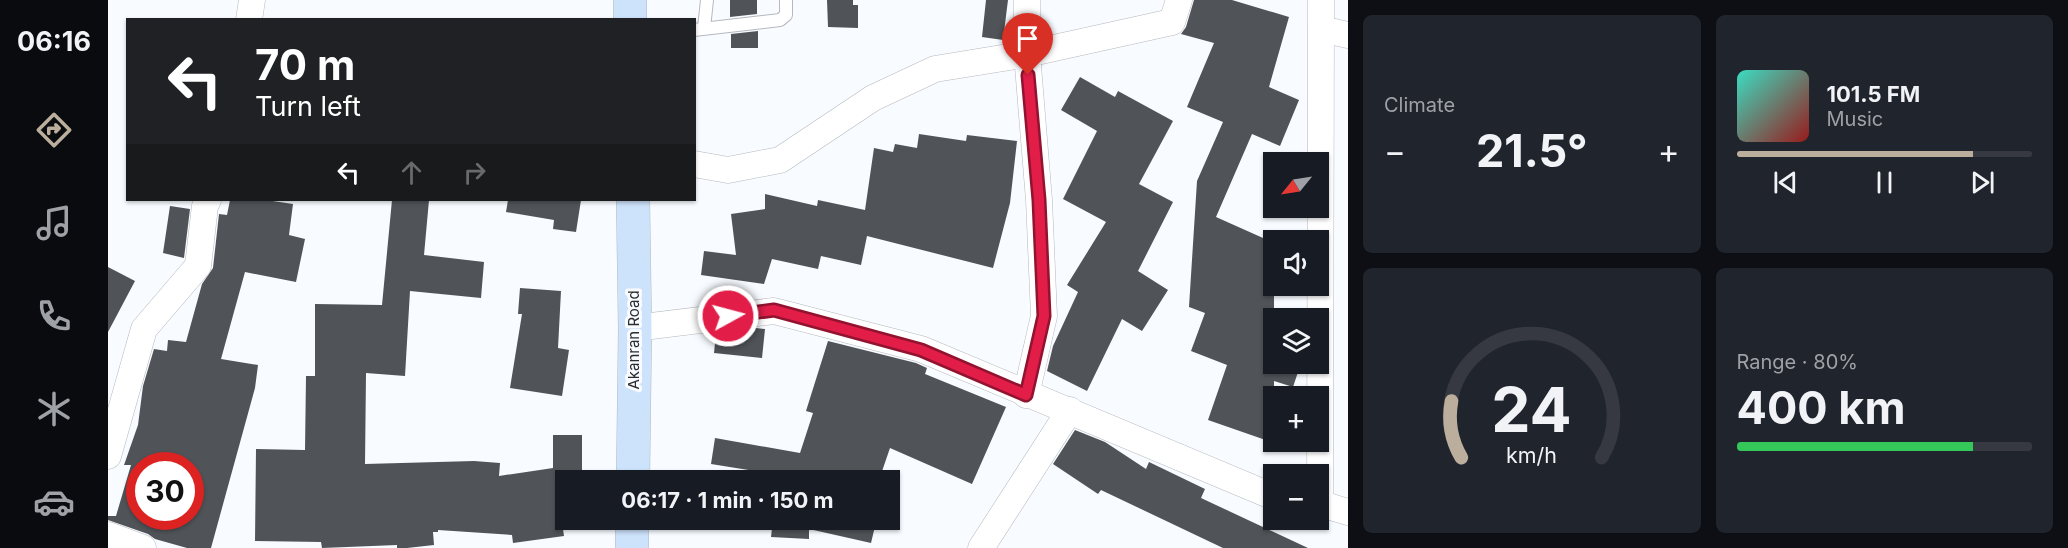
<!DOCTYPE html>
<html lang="en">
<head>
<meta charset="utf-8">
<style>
	:root { --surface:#171b24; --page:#20242c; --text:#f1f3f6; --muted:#9ea1a6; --line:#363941; --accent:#bbae9c }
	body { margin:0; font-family:Inter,sans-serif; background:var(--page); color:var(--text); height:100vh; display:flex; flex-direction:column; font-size:22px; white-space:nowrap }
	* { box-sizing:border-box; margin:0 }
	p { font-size:20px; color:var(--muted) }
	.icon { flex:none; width:33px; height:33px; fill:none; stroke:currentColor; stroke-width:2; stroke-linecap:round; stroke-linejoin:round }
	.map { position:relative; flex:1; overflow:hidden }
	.sheet { display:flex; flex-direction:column; gap:15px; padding:15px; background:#0d0f14; width:720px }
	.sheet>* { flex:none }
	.guide { position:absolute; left:18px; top:18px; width:570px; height:183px; border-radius:0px; box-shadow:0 2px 4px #0004; background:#202124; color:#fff; overflow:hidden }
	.needle { width:39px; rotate:240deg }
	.fabs { position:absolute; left:1155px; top:152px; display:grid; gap:12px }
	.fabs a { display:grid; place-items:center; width:66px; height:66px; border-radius:0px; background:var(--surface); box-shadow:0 2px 4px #0004; font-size:30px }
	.speed { position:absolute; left:18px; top:452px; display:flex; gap:12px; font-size:30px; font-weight:700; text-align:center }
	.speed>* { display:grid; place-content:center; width:78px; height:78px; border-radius:50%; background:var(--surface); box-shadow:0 2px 4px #0004; line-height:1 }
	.speed .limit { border:9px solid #d22; background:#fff; color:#111 }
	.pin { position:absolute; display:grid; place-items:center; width:51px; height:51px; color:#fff; margin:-62px -26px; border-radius:50% 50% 50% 0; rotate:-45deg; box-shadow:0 0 6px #0007 }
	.pin .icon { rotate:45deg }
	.me { position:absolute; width:66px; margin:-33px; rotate:83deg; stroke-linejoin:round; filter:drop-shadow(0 0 4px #0008) }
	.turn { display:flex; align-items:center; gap:21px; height:126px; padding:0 30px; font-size:27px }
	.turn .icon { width:78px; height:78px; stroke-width:2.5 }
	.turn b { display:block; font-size:42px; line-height:51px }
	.lanes { display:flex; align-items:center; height:57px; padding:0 30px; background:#0003; justify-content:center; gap:30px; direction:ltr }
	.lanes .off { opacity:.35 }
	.big { font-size:45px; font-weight:700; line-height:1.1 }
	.sheet .tile { flex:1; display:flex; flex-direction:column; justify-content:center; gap:9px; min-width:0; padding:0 21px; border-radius:9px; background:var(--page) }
	.sheet .dial { align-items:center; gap:0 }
	.dial svg { height:156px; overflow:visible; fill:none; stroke:var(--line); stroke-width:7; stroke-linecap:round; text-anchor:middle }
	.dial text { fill:var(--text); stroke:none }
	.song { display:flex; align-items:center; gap:18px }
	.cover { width:72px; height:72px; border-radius:9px; background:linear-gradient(135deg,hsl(170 70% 55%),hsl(0 70% 35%)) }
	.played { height:6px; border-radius:3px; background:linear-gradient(90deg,var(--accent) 80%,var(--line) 80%) }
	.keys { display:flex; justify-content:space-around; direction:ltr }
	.heat { display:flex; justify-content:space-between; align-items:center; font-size:33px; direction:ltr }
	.charge { height:9px; border-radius:4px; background:linear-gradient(90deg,#34c759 80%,var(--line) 0) }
	.sheet .tiles { flex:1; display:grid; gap:15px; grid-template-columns:repeat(2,1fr) }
	.trip { position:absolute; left:447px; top:470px; width:345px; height:60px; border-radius:0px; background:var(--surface); box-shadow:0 2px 4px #0004; font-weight:700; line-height:60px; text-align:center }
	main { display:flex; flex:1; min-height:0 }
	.menu { display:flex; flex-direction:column; width:108px; justify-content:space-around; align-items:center; background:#090b0e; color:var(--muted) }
	.menu .icon { width:42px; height:42px }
	.menu .selected { color:var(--accent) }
	.menu b { font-size:27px; color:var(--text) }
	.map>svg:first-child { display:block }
</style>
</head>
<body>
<main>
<nav class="menu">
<b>06:16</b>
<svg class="icon selected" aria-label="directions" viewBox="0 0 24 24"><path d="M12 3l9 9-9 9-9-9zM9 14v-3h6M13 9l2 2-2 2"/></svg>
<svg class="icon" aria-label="music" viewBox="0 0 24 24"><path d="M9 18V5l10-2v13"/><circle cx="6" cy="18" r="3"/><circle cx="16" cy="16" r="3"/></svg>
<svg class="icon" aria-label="phone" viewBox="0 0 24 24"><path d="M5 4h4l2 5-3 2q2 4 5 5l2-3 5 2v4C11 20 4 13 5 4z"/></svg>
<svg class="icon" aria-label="climate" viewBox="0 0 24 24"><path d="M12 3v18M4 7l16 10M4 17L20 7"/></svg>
<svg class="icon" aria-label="car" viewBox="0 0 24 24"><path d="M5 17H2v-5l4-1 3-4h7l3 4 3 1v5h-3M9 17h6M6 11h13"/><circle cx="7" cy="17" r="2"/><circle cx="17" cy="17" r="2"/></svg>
</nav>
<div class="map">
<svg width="1240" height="548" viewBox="0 0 1240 548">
	<rect width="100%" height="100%" fill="#f8fbff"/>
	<path fill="#505458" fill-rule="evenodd" d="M 622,0 L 649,0 L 649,14 L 622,17 Z
		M 719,0 L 745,0 L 745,5 L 750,5 L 750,28 L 720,27 Z
		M 878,0 L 900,0 L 895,40 L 874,37 Z
		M 1086,0 L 1124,0 L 1181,17 L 1161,87 L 1191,100 L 1172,146 L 1144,134 L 1108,217 L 1166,243 L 1166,363 L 1193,363 L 1185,387 L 1166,381 L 1166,443 L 1100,420 L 1119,365 L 1083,351 L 1097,313 L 1081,307 L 1089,181 L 1115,122 L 1079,107 L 1106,43 L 1073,34 L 1078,27 Z
		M 650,31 L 650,48 L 623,48 L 623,34 Z
		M 972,77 L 1007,97 L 1010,91 L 1065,121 L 1031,184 L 1065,202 L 1030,271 L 1060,290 L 1034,331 L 1014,319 L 979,391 L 939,371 L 945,346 L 970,292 L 959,285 L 998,222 L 955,199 L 989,131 L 953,110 Z
		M 811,134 L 858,141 L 859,135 L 909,141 L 902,203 L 885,268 L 759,236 L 753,265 L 713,256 L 710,269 L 664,259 L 656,284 L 593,275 L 596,251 L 628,255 L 623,214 L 657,209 L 657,194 L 709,206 L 710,200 L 757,210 L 766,148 L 785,152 L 787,144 L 809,148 Z
		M 122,200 L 158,200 L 185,204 L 181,235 L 197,239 L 188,282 L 137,272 L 113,359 L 150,365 L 147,388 L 103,548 L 79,548 L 47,539 L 40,534 L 0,520 L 0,516 L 8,516 L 23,465 L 16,465 L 30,425 L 35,386 L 46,349 L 59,351 L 60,340 L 78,342 L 94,284 L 105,268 L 111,214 L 119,215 ZM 32,465 L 82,465 L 82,516 L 32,516 Z
		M 284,200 L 321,200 L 316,255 L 376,262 L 373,298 L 302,291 L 297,376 L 258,373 L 257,464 L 366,461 L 392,463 L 391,476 L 445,468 L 445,435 L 474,435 L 474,472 L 447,471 L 456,536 L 405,543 L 404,535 L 330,530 L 330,532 L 325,532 L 326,545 L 299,548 L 289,548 L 289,545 L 214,548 L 213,542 L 147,541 L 148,449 L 197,450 L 198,376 L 207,376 L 207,304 L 274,305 Z
		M 400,200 L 473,200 L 468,232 L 445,229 L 446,220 L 398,212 Z
		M 62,206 L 82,209 L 76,258 L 55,253 Z
		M 0,267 L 27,281 L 0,332 Z
		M 412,288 L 453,291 L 450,348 L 461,350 L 454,396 L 402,388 L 414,314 L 410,314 Z
		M 648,328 L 657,329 L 654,358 L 606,353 L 608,333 Z
		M 720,341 L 808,363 L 819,368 L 817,374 L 898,407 L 864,484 L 782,448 L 771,480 L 671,480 L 672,475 L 603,464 L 607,438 L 692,453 L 705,413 L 698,411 Z
		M 967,430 L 997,442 L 1038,469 L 1041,462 L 1097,489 L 1093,498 L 1200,548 L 1115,548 L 993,490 L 990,494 L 945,464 Z
		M 665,519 L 754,519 L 768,522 L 763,543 L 701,529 L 701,539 L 663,537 Z"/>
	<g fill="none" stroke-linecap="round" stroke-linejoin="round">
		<defs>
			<path id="service" d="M 596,28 L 599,0
				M 586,30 L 672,20 L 678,15 L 678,0"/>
			<path id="minor" d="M 141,20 L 144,0
				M 1213,29 L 1240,35
				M 586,164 L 620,170 L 672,160 L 765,98 L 827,69 L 919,54 L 1064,22 L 1071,0
				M 527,328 L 666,311 L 813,349 L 1166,497
				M 918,395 L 936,316 L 931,200 L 919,54 L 919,0
				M 0,456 L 36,329 L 90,266 L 97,206 L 100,200
				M 1210,503 L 1240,512
				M 1212,503 L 1213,0
				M 0,535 L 35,548
				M 873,548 L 962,410"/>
			<path id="secondary" d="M 522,0 L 522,20
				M 525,480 L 527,328 L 525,200
				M 524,548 L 524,519"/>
		</defs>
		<use href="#service" stroke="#b5b9bd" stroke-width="14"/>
		<use href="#minor" stroke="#b5b9bd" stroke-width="27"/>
		<use href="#secondary" stroke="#b5b9bd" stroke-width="34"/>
		<use href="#service" stroke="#fff" stroke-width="12"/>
		<use href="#minor" stroke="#fff" stroke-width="26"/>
		<use href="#secondary" stroke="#cde2fb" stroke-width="33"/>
	</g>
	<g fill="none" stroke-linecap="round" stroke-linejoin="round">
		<defs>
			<path id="route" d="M 620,316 L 666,310 L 813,350 L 918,395 L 936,316 L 931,200 L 920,75"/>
		</defs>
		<use href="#route" stroke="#92132f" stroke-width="15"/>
		<use href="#route" stroke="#e11d48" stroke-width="10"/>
	</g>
	<g text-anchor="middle" stroke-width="6" stroke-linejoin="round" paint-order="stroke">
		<g font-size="15" fill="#2a2c2d" stroke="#f8fbff">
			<text transform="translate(526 340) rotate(-90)" y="5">Akanran Road</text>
		</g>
	</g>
</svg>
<div class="fabs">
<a><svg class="needle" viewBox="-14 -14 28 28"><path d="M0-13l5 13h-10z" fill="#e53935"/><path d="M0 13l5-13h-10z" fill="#9ea1a6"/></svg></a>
<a><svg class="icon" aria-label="sound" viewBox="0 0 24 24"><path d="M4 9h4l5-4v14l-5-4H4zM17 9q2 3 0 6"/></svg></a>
<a><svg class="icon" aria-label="layers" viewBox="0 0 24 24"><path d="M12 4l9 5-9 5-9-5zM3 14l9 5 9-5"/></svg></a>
<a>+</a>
<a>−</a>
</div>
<div class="speed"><div class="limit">30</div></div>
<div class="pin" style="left:920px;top:75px;background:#d93025"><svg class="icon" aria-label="arrive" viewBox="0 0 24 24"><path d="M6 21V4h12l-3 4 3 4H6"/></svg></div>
<svg class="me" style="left:620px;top:316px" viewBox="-20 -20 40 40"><circle r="17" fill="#e11d48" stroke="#fff" stroke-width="3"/><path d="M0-11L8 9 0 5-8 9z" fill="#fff"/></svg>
<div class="trip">06:17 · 1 min · 150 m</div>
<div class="guide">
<div class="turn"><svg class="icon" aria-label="left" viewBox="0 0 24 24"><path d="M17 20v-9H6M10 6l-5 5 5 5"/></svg><div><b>70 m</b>Turn left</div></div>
<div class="lanes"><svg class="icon" aria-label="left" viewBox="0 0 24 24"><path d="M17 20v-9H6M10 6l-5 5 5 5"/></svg><svg class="icon off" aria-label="ahead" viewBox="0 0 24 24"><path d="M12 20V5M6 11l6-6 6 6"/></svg><svg class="icon off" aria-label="right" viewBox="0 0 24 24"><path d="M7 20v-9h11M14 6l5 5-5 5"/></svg></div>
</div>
</div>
<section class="sheet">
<div class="tiles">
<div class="tile"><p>Climate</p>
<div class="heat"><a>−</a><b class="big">21.5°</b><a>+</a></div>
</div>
<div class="tile">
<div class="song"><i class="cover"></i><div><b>101.5 FM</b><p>Music</p></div></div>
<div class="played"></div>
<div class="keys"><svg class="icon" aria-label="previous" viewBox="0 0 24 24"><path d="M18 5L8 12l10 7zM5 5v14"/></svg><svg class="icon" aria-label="pause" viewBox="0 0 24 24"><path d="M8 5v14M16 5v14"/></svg><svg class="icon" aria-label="next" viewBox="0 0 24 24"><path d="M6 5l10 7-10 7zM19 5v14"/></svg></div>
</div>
<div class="tile dial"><svg viewBox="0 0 100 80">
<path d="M14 69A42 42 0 1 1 86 69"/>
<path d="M14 69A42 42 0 0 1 9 40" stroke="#bbae9c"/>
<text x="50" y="56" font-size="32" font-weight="700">24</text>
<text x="50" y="72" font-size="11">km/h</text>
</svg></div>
<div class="tile"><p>Range · 80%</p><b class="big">400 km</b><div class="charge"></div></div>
</div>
</section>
</main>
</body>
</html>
